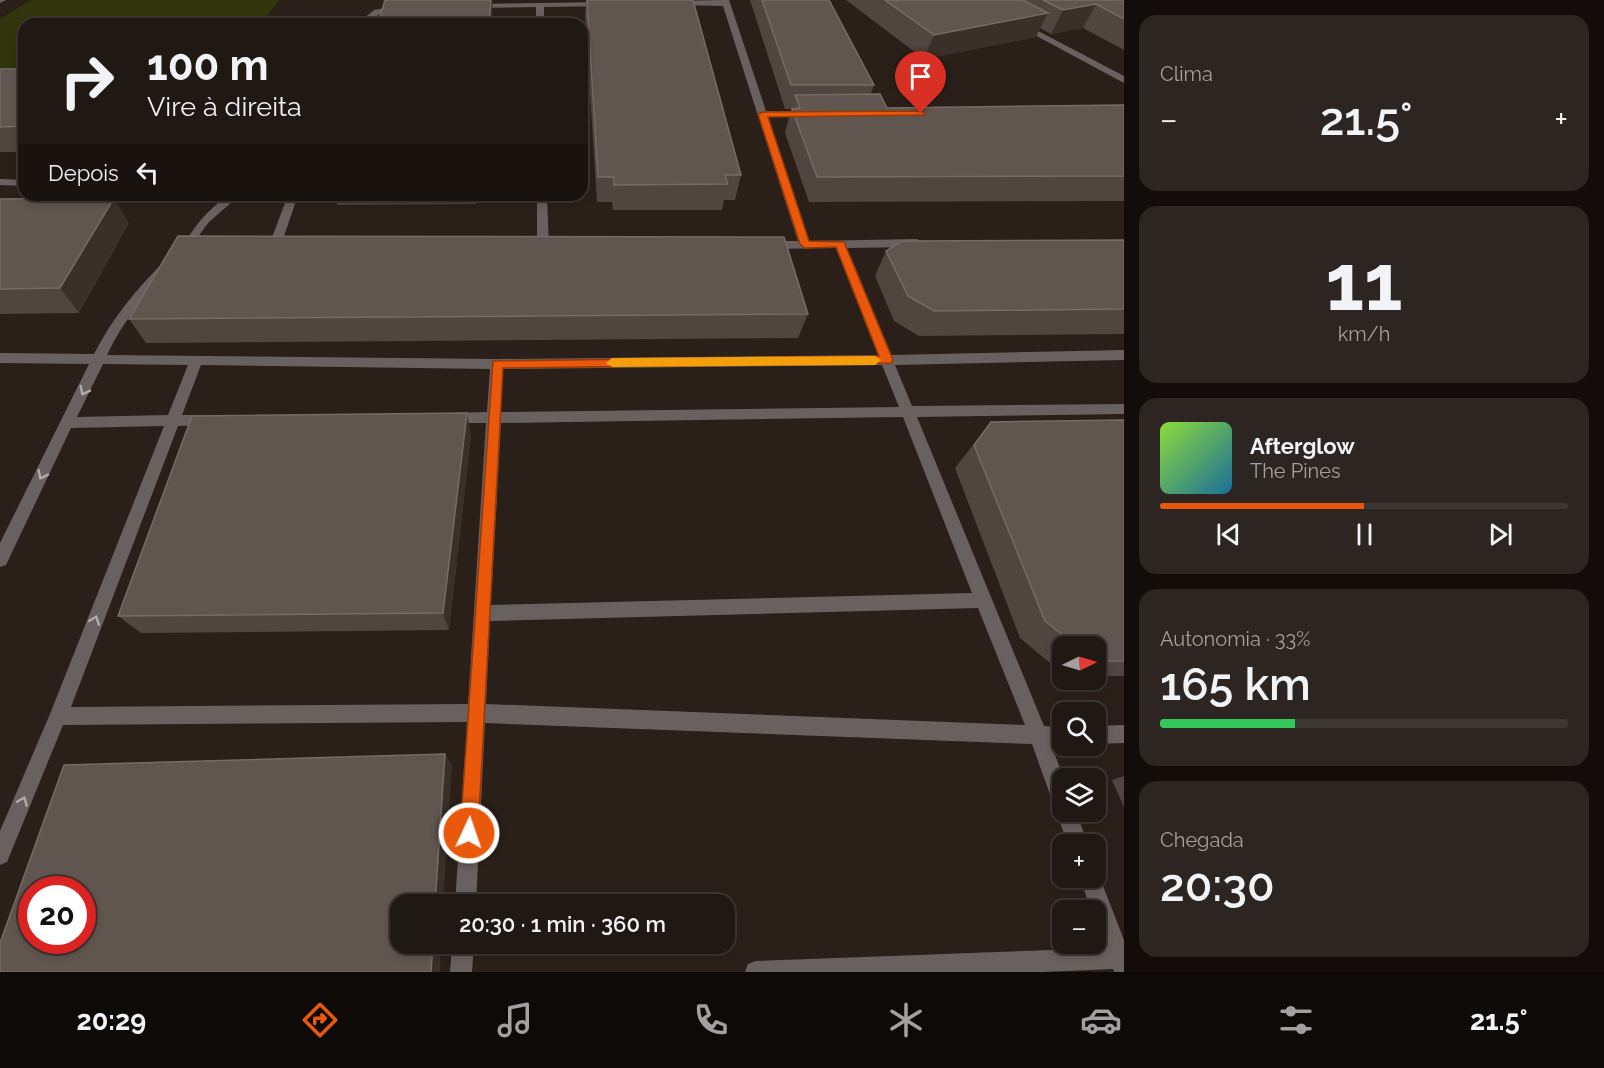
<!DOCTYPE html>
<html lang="pt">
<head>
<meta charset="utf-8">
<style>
	:root { --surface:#201813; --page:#2d2521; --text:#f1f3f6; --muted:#a2a0a0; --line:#3d3733; --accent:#ea580c }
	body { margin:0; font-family:Raleway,sans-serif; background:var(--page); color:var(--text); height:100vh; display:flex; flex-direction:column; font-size:22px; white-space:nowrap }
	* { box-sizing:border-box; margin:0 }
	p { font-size:20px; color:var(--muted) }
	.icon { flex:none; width:33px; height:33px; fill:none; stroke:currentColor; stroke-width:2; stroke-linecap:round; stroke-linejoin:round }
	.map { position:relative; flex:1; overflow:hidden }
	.side { display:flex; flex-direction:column; gap:15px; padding:15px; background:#120d0a; width:480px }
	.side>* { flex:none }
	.guide { position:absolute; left:18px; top:18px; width:570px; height:183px; border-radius:18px; box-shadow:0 3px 9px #0003,0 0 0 2px var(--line); background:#201813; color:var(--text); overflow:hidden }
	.needle { width:39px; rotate:85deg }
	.fabs { position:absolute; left:1052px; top:636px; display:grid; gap:12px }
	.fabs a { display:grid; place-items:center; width:54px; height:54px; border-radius:12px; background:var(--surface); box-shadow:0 3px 9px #0003,0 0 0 2px var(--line); font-size:30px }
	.speed { position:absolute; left:18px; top:876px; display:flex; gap:12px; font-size:30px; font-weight:700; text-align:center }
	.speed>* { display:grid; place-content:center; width:78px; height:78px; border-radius:50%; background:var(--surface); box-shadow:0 3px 9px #0003,0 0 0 2px var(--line); line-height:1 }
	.speed .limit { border:9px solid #d22; background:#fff; color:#111 }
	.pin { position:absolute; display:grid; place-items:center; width:51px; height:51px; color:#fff; margin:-62px -26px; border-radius:50% 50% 50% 0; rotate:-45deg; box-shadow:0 0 6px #0007 }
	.pin .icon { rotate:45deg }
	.me { position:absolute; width:66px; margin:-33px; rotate:3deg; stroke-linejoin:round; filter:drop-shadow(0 0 4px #0008) }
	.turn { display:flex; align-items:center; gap:21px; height:126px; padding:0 30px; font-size:27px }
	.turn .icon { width:78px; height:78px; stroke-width:2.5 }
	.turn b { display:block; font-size:42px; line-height:51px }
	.then { display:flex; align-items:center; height:57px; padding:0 30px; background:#0003; gap:12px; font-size:22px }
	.big { font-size:45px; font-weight:600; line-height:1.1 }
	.side .card { flex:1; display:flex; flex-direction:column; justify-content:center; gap:9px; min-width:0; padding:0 21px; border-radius:18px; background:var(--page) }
	.side .dial { align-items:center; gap:0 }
	.dial b { font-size:78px; line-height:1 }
	.song { display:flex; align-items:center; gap:18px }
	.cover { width:72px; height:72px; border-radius:9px; background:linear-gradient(135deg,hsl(90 70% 55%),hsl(200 70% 35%)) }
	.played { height:6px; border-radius:3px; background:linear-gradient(90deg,var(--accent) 50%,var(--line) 50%) }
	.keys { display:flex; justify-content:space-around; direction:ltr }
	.heat { display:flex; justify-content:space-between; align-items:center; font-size:33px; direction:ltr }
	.charge { height:9px; border-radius:4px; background:linear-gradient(90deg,#34c759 33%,var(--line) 0) }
	.trip { position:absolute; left:390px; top:894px; width:345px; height:60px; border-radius:18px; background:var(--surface); box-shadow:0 3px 9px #0003,0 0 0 2px var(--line); font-weight:600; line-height:60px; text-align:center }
	.tabs { display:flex; height:96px; justify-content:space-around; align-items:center; background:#0d0a08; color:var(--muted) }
	.tabs .icon { width:42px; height:42px }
	.tabs .on { color:var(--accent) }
	.tabs b { font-size:27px; color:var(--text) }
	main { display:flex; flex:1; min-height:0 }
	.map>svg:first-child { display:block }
</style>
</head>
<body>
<main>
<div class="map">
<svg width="1124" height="972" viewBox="0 0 1124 972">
	<rect width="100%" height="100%" fill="#2a2019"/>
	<path fill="#31350b" d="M 31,0 L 280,0 L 260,24 L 24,24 L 24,82 L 0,82 L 0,19 Z"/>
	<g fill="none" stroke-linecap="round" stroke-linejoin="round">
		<path fill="#686160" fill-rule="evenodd" d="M 721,0 L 729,0 L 766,111 L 811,111 L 816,114 L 811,117 L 768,117 L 809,241 L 917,239 L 923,243 L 917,247 L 847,248 L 891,355 L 1124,350 L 1124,360 L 895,365 L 912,406 L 1124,404 L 1124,414 L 917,417 L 1044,726 L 1062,727 L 1062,745 L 1051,745 L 1064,778 L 1062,778 L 1062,812 L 1076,812 L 1088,844 L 1068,844 L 1056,812 L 1058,808 L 1052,800 L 1032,744 L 485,723 L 476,904 L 455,904 L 467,722 L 63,725 L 7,862 L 0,865 L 0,831 L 50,714 L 164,426 L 71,428 L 6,565 L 0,567 L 0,543 L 89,364 L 0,363 L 0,353 L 94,354 C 112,319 135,290 164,262 L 172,262 L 172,268 C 145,294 123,321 107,355 L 497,359 L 878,355 L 836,248 L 767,249 L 761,245 L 767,241 L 798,241 L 723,6 L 675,5 L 671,3 L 675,1 ZM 103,364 L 188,365 L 168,415 L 77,417 ZM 201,365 L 490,369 L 487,412 L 449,413 L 442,418 L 449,423 L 486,423 L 468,704 L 71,707 L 178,426 L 209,425 L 216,420 L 209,415 L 182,415 ZM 882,365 L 899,407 L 501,412 L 503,369 ZM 903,417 L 972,593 L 491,605 L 501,423 ZM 978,608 L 1025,725 L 486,704 L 490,621 Z
			M 606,2 L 609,2 L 609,6 L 544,7 L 544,24 L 536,24 L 536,7 L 474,8 L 470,6 L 474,4 Z
			M 402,5 L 405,5 L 405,9 L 380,14 L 366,24 L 357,24 L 374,10 Z
			M 1021,22 L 1124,76 L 1124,83 L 1018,26 L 1017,24 Z
			M 0,179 L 24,180 L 24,186 L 0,185 Z
			M 228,195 L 240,195 L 209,222 L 200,234 L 190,257 L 182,257 L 180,254 C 191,228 206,212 228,195 Z
			M 288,195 L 298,195 L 280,248 L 278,251 L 270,251 L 268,248 Z
			M 537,195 L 547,195 L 549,248 L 543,252 L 537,248 Z
			M 1124,725 L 1124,743 L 1095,744 L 1095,726 Z
			M 1095,870 L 1100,878 L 1124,940 L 1124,972 L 1114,972 L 1113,969 L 1043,972 L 745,972 L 748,964 L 756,961 L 1105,948 L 1095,920 L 1095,910 L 1091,910 L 1080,878 L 1095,878 Z
			M 452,944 L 474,944 L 472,972 L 450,972 Z"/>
		<path fill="#686160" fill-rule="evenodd" d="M 0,0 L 6,0 L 0,3 Z"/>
	</g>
	<path fill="#51453f" d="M 586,0 L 693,0 L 741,175 L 735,200 L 724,200 L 722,210 L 613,210 L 612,202 L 597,202 L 585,16 Z
		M 750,0 L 829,0 L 874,85 L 871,94 L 887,108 L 1124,105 L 1124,201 L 809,202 L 785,133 L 791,109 L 785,109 Z
		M 846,0 L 1124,0 L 1124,50 L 1083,28 L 1051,34 L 1040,28 L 1036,37 L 924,59 Z
		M 0,69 L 24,69 L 24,152 L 0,152 Z
		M 334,195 L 476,195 L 476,204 L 337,205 Z
		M 0,199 L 129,223 L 79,313 L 0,314 Z
		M 1124,240 L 1124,334 L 919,336 L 894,321 L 875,276 L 886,251 Z
		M 808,314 L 798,338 L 146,343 L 129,319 Z
		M 1124,420 L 1124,676 L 1095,676 L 1095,646 L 1062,646 L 1062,673 L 1020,638 L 955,468 L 991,422 Z
		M 471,436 L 449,630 L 141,633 L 118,616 Z
		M 1124,776 L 1124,807 L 1112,780 Z"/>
	<path fill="#3b3029" d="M 491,0 L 492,0 L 493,18 L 493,24 L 489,24 Z
		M 1096,4 L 1083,28 L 1051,34 L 1063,10 Z
		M 1048,13 L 1036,37 L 924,59 L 934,35 Z
		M 114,198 L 129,223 L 79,313 L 60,288 Z
		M 467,413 L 471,436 L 449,630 L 443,613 Z
		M 445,754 L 452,765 L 443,904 L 435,904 Z
		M 433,944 L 441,944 L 440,972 L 431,972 Z"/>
	<path fill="#61564f" stroke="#766b65" stroke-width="1.5" fill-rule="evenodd" d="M 385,0 L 491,0 L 489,24 L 378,24 Z
		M 587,0 L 693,0 L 741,175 L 725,175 L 728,184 L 614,185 L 614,177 L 598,177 Z
		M 762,0 L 829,0 L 874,85 L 791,85 Z
		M 885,0 L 1023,0 L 1048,13 L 934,35 Z
		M 1043,0 L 1124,0 L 1124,19 L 1096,4 L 1063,10 Z
		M 0,69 L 24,69 L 24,126 L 0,127 Z
		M 880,94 L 887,108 L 1124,105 L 1124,176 L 817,177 L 792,109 L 800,108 L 795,95 Z
		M 114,198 L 60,288 L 0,289 L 0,199 Z
		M 178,236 L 784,237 L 808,314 L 129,319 Z
		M 1124,240 L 1124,309 L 934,311 L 908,296 L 886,251 L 902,241 Z
		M 467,413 L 443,613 L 118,616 L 192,416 Z
		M 1124,420 L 1124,661 L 1095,661 L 1095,646 L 1077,646 L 1045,621 L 974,445 L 991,422 Z
		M 445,754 L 435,904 L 400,904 L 400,944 L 433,944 L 431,972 L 0,972 L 0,943 L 64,765 ZM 32,890 L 82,890 L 82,940 L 32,940 Z"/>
	<defs><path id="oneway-chevron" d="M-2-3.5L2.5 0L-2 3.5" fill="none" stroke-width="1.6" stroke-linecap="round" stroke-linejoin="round" transform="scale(1.5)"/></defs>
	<g stroke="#b3aba9">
		<use href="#oneway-chevron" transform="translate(84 391) rotate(117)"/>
		<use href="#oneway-chevron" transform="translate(42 475) rotate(116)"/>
		<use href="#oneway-chevron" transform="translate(95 620) rotate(-69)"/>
		<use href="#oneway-chevron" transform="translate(23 801) rotate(-67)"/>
	</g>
	<path fill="#ea580c" stroke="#983908" stroke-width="1.5" d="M 921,111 L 925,113 L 924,115 L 768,117 L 809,241 L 844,242 L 893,360 L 891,363 L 503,368 L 478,833 L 476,839 L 469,842 L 463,839 L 460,833 L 493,361 L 879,356 L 836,247 L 805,248 L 800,244 L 758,114 L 763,112 Z"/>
	<path fill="#f59e0b" d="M 875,356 L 881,360 L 875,365 L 612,367 L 606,363 L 612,358 Z"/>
</svg>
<div class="fabs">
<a><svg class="needle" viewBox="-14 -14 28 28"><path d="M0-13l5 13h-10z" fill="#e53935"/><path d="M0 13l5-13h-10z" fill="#a2a0a0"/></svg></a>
<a><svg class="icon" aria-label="search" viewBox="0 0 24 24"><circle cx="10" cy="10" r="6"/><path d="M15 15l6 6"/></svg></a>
<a><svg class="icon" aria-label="layers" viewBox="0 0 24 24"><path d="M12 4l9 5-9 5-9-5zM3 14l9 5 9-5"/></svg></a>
<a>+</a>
<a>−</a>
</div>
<div class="speed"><div class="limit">20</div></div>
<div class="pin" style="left:921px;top:113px;background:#d93025"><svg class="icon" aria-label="arrive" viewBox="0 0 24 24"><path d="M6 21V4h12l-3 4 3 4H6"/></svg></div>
<svg class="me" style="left:469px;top:833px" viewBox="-20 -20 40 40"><circle r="17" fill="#ea580c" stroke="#fff" stroke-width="3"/><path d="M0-11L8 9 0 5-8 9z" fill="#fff"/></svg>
<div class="trip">20:30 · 1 min · 360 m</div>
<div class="guide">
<div class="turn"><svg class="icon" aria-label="right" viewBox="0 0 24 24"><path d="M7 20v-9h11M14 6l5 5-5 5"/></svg><div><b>100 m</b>Vire à direita</div></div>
<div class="then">Depois<svg class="icon" aria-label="left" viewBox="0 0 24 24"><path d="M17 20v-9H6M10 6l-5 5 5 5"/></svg></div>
</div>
</div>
<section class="side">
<div class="card"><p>Clima</p>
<div class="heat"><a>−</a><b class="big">21.5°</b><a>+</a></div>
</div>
<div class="card dial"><b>11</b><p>km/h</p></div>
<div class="card">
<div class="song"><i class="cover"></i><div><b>Afterglow</b><p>The Pines</p></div></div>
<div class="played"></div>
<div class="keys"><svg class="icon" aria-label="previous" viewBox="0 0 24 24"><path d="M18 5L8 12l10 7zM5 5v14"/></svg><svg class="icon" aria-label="pause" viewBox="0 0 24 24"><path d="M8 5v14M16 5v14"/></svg><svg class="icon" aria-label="next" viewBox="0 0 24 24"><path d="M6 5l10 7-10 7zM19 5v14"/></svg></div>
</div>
<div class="card"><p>Autonomia · 33%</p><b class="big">165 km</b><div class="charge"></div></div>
<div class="card"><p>Chegada</p><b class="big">20:30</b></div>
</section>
</main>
<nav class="tabs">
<b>20:29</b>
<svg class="icon on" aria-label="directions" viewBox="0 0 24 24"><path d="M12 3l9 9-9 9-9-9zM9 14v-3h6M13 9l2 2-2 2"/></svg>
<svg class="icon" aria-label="music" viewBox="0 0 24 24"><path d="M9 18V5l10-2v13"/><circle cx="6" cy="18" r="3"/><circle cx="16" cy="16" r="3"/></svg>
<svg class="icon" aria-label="phone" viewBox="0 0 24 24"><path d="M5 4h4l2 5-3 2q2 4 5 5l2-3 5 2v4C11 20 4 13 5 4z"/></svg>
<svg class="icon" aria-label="climate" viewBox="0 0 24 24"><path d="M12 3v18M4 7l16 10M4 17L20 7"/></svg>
<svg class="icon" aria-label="car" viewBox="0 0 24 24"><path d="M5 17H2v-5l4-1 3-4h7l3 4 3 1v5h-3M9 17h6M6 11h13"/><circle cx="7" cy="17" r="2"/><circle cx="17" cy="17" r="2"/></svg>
<svg class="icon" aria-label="filters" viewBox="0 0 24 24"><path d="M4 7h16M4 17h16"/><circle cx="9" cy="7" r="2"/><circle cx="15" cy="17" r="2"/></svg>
<b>21.5°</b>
</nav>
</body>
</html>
